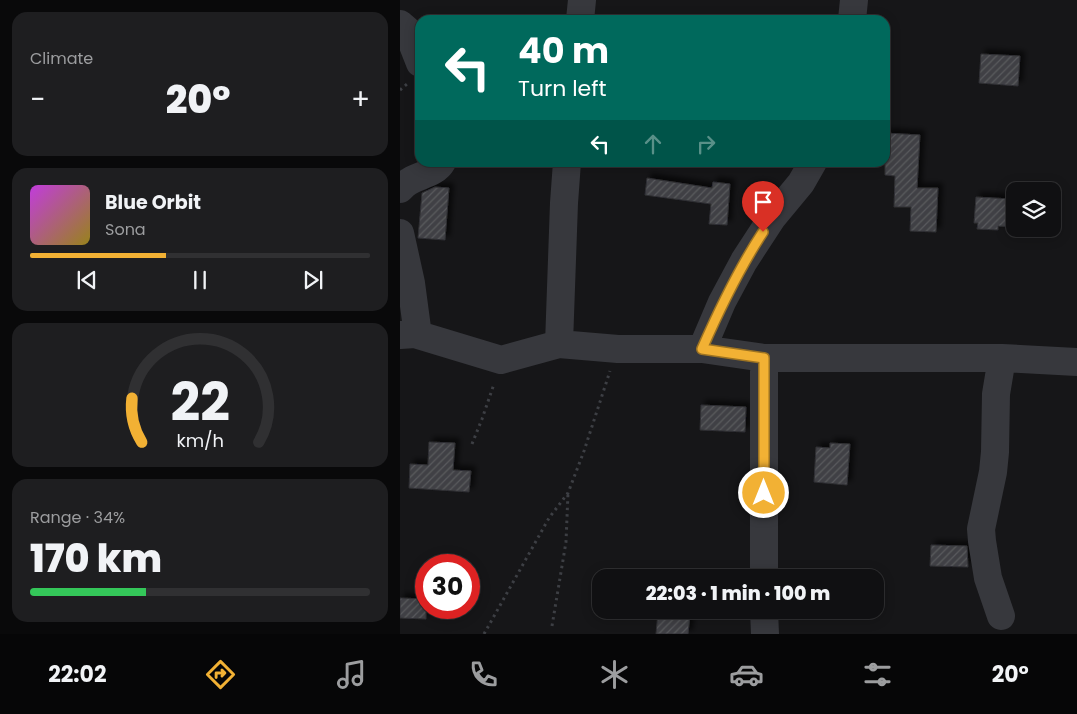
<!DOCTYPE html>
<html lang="en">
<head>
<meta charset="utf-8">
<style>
	:root { --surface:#101012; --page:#1e1e20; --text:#f1f3f6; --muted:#9c9d9f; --line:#303032; --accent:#f2b134 }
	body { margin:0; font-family:Poppins,sans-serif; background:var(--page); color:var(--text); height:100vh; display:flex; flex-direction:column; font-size:19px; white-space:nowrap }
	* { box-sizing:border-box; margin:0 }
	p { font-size:16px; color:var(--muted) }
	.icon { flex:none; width:28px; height:28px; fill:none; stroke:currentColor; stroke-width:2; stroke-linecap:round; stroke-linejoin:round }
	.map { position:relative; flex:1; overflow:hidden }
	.drawer { display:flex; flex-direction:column; gap:12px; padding:12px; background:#09090a; width:400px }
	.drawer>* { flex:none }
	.top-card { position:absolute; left:15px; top:15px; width:475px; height:152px; border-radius:15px; box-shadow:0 2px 12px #0003,0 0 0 1px var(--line); background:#00695c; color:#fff; overflow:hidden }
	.buttons { position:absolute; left:606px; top:182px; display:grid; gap:10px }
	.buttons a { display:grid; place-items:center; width:55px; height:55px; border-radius:10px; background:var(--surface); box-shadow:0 2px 12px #0003,0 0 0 1px var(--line); font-size:25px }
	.speed { position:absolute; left:15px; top:554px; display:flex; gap:10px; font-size:25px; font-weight:700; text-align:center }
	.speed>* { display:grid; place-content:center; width:65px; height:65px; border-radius:50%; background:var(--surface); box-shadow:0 2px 12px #0003,0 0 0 1px var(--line); line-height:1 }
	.speed .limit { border:8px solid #d22; background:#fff; color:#111 }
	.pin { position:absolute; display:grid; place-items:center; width:42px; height:42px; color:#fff; margin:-51px -21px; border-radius:50% 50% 50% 0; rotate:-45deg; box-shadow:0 0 5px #0007 }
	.pin .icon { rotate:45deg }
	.me { position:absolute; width:55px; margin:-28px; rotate:0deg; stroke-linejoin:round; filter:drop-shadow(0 0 4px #0008) }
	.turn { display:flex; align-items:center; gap:18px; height:105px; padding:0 20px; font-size:22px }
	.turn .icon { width:65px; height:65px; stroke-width:2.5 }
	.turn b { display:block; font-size:35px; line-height:42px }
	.lanes { display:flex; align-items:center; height:48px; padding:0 20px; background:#0003; justify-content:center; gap:25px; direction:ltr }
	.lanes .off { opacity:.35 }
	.big { font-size:38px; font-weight:800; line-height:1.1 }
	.drawer .widget { flex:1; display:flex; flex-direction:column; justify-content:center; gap:8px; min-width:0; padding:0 18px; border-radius:15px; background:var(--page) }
	.drawer .dial { align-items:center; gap:0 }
	.dial svg { height:130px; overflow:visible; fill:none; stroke:var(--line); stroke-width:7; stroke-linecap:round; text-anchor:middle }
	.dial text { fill:var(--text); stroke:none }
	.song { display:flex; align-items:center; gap:15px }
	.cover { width:60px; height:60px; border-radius:8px; background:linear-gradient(135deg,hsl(290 70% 55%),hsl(50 70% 35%)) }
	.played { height:5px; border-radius:2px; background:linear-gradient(90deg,var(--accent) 40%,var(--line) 40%) }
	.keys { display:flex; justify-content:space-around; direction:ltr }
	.heat { display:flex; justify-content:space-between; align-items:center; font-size:28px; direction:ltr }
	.charge { height:8px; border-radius:4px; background:linear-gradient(90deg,#34c759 34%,var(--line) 0) }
	.trip { position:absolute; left:192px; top:569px; width:292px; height:50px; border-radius:15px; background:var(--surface); box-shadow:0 2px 12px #0003,0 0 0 1px var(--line); font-weight:800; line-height:50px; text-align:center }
	.dock { display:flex; height:80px; justify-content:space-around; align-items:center; background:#060607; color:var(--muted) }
	.dock .icon { width:35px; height:35px }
	.dock .on { color:var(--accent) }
	.dock b { font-size:22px; color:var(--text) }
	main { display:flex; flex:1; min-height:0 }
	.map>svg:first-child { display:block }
</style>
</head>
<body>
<main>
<section class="drawer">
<div class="widget"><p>Climate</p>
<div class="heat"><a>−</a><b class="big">20°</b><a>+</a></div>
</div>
<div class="widget">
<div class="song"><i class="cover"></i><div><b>Blue Orbit</b><p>Sona</p></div></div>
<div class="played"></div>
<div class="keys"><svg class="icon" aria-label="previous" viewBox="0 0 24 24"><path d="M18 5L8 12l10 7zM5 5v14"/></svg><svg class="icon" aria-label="pause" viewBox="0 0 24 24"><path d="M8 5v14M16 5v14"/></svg><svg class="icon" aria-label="next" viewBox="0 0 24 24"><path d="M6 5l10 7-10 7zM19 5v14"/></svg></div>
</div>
<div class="widget dial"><svg viewBox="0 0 100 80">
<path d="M14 69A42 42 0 1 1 86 69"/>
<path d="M14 69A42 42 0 0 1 8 42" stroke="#f2b134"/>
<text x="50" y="56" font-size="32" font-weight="700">22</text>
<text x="50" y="72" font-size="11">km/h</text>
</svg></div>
<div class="widget"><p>Range · 34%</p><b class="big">170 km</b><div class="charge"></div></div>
</section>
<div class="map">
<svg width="677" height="634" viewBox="0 0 677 634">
	<defs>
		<pattern id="building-hatch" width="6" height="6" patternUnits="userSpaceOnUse" patternTransform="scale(1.25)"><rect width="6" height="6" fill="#404145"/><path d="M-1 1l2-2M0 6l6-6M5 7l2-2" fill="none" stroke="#595a5e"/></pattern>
		<filter id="shadow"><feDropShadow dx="4.5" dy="-4.5" stdDeviation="2.5" flood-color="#0009"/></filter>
	</defs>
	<rect width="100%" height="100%" fill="#161618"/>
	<path fill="url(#building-hatch)" stroke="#303034" filter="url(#shadow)" d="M 581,54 L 620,56 L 618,86 L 579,83 Z
		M 485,133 L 520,135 L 517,188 L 538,188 L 536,232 L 510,231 L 511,207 L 494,207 L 495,176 L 485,175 Z
		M 247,178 L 312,188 L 313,182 L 330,184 L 327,225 L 309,224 L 311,204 L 245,195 Z
		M 35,187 L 49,188 L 45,240 L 18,238 L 22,193 Z
		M 576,197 L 611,199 L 611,208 L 615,208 L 614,227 L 598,226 L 598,230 L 577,229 L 578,223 L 574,223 Z
		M 301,405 L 346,407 L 345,432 L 300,430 Z
		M 29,442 L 55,443 L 53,470 L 71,471 L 69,492 L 9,488 L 10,464 L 28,465 Z
		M 430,443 L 450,444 L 447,485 L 414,482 L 416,447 L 430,448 Z
		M 531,545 L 567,546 L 568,567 L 530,566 Z
		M 0,598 L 26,599 L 26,619 L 0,618 Z
		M 258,612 L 290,615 L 288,634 L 256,634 Z"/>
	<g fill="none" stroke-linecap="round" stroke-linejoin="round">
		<path stroke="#3d3f44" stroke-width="3" stroke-dasharray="2.5 4" stroke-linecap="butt" d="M 0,90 L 7,84
			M 72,444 L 82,419 L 94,384
			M 152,626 L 166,542 L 168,493
			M 84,634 L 149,518 L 168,493 L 184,451 L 210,371"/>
		<path stroke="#37383d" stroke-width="28" d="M 180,20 L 182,0
			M 452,20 L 454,0
			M 0,24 L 7,30 L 20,63
			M 0,189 C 3,186 6,183 10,181 C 20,175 36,173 42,162
			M 0,233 L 11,283 L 17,328 L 15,334
			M 0,335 L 15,334 L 101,360 L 159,344 L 218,349 L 302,349 L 364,358 L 602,358 L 677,362
			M 159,344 L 164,203 L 167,162
			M 302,349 L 322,302 L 344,261 L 372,218 L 401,183 L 413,162
			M 364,578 L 364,358
			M 364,610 L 365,634
			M 601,616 L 588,578 L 582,541 L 581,529 L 593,472 L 595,452 L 596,394 L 602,358"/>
	</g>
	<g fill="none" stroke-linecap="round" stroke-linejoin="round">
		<defs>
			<path id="route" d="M 363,232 C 338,270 320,308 302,349 L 364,358 L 364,493"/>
		</defs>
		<use href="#route" stroke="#9d7322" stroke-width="12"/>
		<use href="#route" stroke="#f2b134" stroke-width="9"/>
	</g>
</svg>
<div class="buttons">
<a><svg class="icon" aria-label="layers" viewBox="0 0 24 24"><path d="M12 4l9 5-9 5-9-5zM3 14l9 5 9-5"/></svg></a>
</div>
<div class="speed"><div class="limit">30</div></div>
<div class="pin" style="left:363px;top:232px;background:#d93025"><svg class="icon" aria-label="arrive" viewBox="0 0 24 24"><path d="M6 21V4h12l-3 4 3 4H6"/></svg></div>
<svg class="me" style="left:364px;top:493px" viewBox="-20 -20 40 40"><circle r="17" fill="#f2b134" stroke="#fff" stroke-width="3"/><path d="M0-11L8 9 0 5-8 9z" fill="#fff"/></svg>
<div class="trip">22:03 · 1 min · 100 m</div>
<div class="top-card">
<div class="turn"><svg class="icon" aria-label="left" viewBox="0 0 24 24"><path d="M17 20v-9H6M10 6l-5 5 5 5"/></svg><div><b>40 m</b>Turn left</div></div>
<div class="lanes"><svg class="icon" aria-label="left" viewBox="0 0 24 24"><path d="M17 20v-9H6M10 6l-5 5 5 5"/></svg><svg class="icon off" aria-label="ahead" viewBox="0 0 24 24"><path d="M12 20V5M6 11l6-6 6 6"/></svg><svg class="icon off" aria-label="right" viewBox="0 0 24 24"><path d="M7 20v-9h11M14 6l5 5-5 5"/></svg></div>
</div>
</div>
</main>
<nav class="dock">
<b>22:02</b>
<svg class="icon on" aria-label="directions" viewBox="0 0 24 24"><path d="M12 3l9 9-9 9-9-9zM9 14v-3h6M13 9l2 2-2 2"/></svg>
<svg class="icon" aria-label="music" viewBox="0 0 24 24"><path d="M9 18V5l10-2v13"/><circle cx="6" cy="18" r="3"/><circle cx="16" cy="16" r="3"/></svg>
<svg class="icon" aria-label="phone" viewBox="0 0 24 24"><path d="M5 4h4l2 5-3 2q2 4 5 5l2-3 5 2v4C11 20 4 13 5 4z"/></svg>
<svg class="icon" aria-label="climate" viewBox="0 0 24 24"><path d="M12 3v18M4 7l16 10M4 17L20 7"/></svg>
<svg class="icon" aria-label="car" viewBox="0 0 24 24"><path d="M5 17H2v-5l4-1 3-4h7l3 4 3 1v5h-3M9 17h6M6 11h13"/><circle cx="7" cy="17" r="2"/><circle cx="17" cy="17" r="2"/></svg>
<svg class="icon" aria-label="filters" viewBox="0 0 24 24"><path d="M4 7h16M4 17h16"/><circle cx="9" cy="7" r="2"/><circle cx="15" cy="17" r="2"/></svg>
<b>20°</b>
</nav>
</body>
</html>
